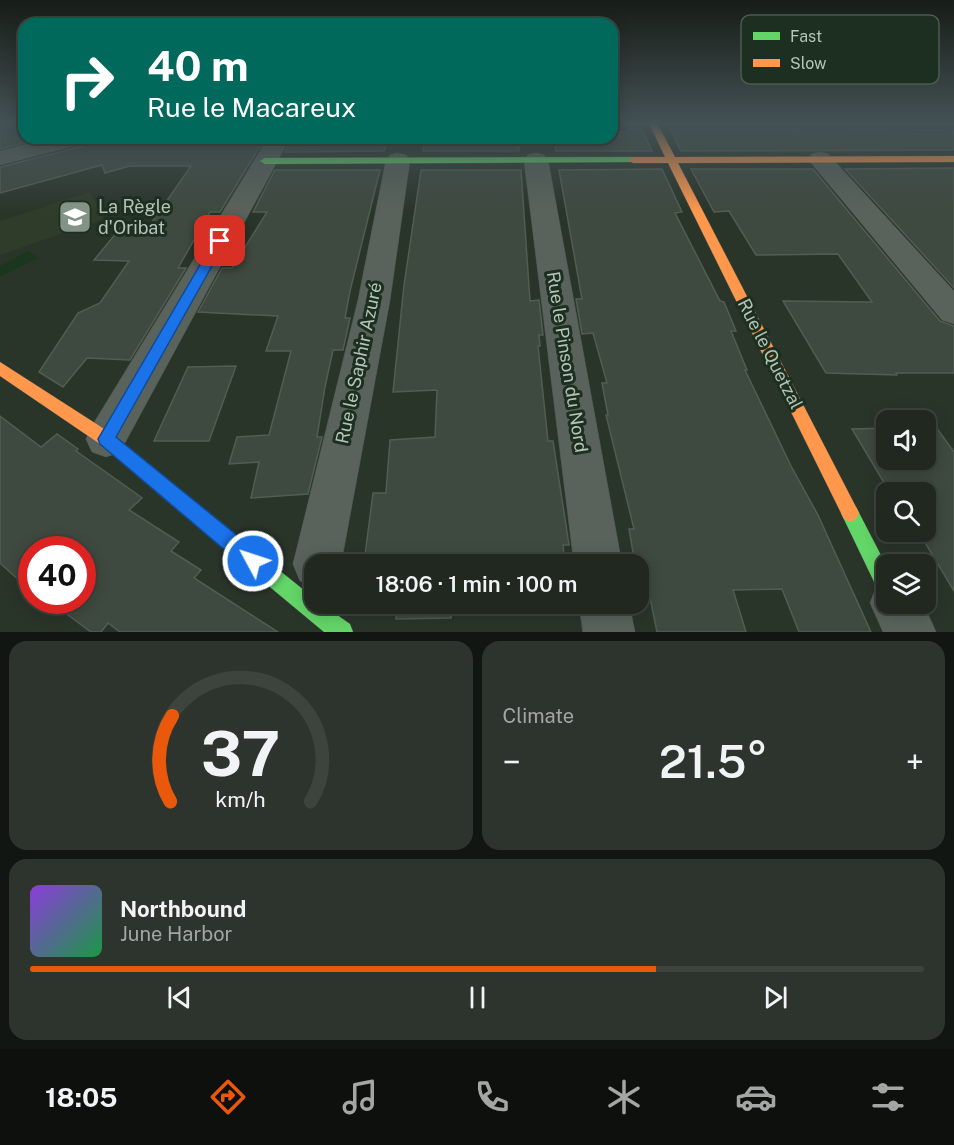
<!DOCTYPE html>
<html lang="en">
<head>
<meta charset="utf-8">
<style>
	:root { --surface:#202820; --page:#2d342d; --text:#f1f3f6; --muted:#a2a6a5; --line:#3d443e; --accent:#ea580c }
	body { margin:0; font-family:"Public Sans",sans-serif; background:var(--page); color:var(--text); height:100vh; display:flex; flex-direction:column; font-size:22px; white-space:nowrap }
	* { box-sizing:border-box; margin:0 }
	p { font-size:20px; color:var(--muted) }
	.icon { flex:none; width:33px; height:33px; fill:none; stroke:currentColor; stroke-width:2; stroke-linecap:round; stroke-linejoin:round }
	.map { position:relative; height:632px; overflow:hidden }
	.side { display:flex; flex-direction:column; gap:9px; padding:9px; background:#121612; flex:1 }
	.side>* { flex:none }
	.hud { position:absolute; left:18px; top:18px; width:600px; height:126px; border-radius:18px; box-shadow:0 3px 15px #0003,0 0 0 2px var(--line); background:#00695c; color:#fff; overflow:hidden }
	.fabs { position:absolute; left:876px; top:410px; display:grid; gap:12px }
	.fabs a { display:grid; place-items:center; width:60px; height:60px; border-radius:12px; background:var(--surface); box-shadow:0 3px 15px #0003,0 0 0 2px var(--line); font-size:30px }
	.speed { position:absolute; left:18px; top:536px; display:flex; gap:12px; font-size:30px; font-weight:700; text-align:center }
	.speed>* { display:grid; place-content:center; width:78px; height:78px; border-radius:50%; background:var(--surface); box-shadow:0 3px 15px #0003,0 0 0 2px var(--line); line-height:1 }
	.speed .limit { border:9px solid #d22; background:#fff; color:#111 }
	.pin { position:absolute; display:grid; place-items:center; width:51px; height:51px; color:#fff; margin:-26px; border-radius:12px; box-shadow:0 3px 9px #0006 }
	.me { position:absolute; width:66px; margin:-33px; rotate:310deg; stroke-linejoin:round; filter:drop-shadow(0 0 4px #0008) }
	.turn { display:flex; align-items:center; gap:21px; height:126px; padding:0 30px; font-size:27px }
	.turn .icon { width:78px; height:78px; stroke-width:2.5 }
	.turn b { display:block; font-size:42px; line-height:51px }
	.big { font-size:45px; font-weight:600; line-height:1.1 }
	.side .card { flex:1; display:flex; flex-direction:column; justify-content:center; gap:9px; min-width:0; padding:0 21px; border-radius:18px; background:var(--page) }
	.side .dial { align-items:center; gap:0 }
	.dial svg { height:156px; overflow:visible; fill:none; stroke:var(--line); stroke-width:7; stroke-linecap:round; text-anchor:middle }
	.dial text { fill:var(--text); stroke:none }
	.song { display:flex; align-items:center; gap:18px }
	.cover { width:72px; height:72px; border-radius:9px; background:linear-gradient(135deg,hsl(270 70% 55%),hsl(140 70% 35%)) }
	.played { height:6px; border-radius:3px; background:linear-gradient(90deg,var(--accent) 70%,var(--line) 70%) }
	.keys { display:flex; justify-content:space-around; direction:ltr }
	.heat { display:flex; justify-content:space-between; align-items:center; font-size:33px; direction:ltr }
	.side .tiles { flex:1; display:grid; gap:9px; grid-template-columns:1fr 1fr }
	.card:last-child { grid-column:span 2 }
	.trip { position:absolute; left:304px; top:554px; width:345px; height:60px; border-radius:18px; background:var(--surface); box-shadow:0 3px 15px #0003,0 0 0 2px var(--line); font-weight:600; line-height:60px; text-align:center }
	.menu { display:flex; height:96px; justify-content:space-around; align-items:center; background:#0d100d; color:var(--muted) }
	.menu .icon { width:42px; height:42px }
	.menu .selected { color:var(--accent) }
	.menu b { font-size:27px; color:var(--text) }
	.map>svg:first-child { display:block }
</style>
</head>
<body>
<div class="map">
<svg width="954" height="632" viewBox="0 0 954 632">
	<rect width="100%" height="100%" fill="#2a352a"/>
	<path fill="#303c2a" d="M 90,192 L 104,219 L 0,255 L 0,221 Z"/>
	<path fill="#1b361e" d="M 28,251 L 38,258 L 0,277 L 0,266 Z"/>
	<path fill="#3e493f" stroke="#515d53" stroke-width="1.5" d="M 0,123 L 24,123 L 24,138 L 42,138 L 0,149 Z
		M 795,123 L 837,124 L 842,129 L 954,130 L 954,150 L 681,151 L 670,129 L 800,129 Z
		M 628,129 L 642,129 L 652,151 L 556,151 L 553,138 L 612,138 L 612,132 L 629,132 Z
		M 91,138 L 265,138 L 220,212 L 210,212 L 178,268 L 186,268 L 130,360 L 87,358 L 63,387 L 39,372 L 78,313 L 100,303 L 129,261 L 94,260 L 123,225 L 150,225 L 191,166 L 130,166 L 105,173 L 102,165 L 0,193 L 0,167 L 87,145 Z
		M 292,138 L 388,138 L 384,151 L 285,152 Z
		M 425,138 L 518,138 L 519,151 L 423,151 Z
		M 954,168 L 954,288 L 845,169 Z
		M 662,169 L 682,212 L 675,213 L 720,301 L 724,302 L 736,331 L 731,331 L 747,370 L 745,370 L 791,466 L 818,515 L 871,632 L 799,632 L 782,589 L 733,590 L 746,632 L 657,632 L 646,578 L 639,578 L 639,564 L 635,564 L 629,529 L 634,529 L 606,415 L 608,415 L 602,383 L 607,383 L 593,333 L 582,334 L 576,299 L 582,299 L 559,170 Z
		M 691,169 L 813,169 L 940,321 L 954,326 L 954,373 L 896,373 L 897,375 L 826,373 L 783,301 L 872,302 L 838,254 L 756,255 L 729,211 L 714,212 Z
		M 275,170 L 380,170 L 350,291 L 345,318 L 350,318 L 343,350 L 333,350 L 325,387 L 317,437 L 322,437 L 308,494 L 251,498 L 259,462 L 229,464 L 237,437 L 269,435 L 291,351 L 266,351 L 278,316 L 198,312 L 222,268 L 232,268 L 267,212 L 253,212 Z
		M 421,170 L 521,170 L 530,301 L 539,300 L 543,335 L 539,335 L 540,346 L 538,346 L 548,441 L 553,441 L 569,545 L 563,545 L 565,564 L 364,563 L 373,493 L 386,493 L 390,440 L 435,437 L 437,390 L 393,392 L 404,285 Z
		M 236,366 L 209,441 L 154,441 L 188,367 Z
		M 0,416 L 41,447 L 57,434 L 78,449 L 76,451 L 134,492 L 142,498 L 129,510 L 179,542 L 171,551 L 201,570 L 194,578 L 278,632 L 120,632 L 108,623 L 101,632 L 91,632 L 48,600 L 82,600 L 82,549 L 32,549 L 32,592 L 0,563 Z
		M 926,427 L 936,427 L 954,452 L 954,591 L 923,539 L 909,539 L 904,531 L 926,531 L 926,492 L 886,492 L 886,500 L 881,491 L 889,491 L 852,429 L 886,428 L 886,459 L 926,459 Z
		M 397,603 L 570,603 L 571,610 L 451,612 L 451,618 L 396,619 Z"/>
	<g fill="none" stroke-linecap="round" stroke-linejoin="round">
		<defs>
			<path id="street" d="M 51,138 L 89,138 L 86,143 L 0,165 L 0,151 Z
				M 268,138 L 290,138 L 120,452 L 106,457 L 92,452 L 86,439 L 92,426 Z
				M 820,152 L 828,154 L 954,291 L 954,324 L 942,320 L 812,164 L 808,159 L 812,154 Z
				M 398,153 L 406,155 L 410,160 L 390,300 L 341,564 L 315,564 L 315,587 L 300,581 L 293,564 L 358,300 L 386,160 L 390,155 Z
				M 536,153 L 544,155 L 548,160 L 622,564 L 574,564 L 524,160 L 528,155 Z
				M 886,581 L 886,603 L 923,603 L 936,632 L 883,632 L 870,603 L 877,585 Z
				M 579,603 L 629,603 L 635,632 L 583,632 Z"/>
			<path id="fast" d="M 633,157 L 638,160 L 636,162 L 265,164 L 260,161 L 265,158 Z
				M 181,493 L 187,496 L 315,599 L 315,603 L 320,603 L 350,624 L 353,632 L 324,632 L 175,508 L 172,502 L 175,496 Z
				M 850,504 L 856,507 L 886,565 L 886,595 L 879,592 L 841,513 L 844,507 Z"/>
			<path id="slow" d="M 649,123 L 657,123 L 675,157 L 954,156 L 954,162 L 678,163 L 856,507 L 859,513 L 856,519 L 850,522 L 844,519 L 668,163 L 633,163 L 628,160 L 633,157 L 665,157 Z
				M 0,362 L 112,434 L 187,496 L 190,502 L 187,508 L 181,511 L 175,508 L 100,444 L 0,376 Z"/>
		</defs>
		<use href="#street" stroke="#475248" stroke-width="1"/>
		<use href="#fast" stroke="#475248" stroke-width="1"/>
		<use href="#slow" stroke="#475248" stroke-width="1"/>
		<use href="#street" fill="#59635b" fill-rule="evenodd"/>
		<use href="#fast" fill="#63d668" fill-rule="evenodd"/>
		<use href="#slow" fill="#ff974d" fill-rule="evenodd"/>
	</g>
	<linearGradient id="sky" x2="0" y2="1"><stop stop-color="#171d17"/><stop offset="0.58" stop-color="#445155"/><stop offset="1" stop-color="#445155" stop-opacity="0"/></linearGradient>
	<rect width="954" height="212" fill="url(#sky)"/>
	<path fill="#1a73e8" stroke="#114b97" stroke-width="1.5" d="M 220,237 L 226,241 L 116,437 L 260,554 L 262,561 L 260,568 L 253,571 L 246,568 L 100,444 L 98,439 L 214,241 Z"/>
	<defs>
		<symbol id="school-square" viewBox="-11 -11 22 22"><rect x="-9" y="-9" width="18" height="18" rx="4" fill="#839386" stroke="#1d2f20"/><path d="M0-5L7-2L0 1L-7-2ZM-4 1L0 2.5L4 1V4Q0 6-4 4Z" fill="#fff"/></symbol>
	</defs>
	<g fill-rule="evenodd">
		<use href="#school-square" x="56" y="198" width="38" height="38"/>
	</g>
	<g text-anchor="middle" stroke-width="6" stroke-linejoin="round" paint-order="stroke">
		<g font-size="18" fill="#b3c5b7" stroke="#1d2f20" text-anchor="start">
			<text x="98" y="213">La Règle<tspan x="98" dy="21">d'Oribat</tspan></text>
		</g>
		<g font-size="18" fill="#b3c5b7" stroke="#1d2f20">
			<text transform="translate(770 354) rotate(63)" y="6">Rue le Quetzal</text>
			<text transform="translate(567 362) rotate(81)" y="6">Rue le Pinson du Nord</text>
			<text transform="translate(359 363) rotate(-78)" y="6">Rue le Saphir Azuré</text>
		</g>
	</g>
	<rect x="741" y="15" width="198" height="69" rx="9" fill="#1d2f20" stroke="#4a5c4d" stroke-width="1.5"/>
	<rect x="753" y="32" width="27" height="8" fill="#63d668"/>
	<rect x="753" y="59" width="27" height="8" fill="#ff974d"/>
	<g font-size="16" fill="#b3c5b7">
		<text x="790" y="42">Fast</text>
		<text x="790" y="69">Slow</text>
	</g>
</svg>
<div class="fabs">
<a><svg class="icon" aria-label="sound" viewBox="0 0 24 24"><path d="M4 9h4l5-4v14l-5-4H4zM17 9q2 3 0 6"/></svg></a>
<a><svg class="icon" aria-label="search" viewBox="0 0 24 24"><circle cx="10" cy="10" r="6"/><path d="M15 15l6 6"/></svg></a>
<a><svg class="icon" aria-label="layers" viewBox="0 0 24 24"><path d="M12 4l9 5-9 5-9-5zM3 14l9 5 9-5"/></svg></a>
</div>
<div class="speed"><div class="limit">40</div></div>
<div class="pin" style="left:220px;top:241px;background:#d93025"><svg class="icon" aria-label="arrive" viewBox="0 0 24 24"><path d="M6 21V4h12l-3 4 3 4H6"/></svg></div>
<svg class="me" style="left:253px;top:561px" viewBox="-20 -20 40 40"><circle r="17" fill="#1a73e8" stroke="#fff" stroke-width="3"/><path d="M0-11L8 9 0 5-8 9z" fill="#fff"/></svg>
<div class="trip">18:06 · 1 min · 100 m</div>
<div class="hud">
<div class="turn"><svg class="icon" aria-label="right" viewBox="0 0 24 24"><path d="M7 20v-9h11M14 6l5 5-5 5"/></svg><div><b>40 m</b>Rue le Macareux</div></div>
</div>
</div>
<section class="side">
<div class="tiles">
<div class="card dial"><svg viewBox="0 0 100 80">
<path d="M14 69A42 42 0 1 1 86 69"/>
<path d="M14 69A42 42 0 0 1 15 25" stroke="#ea580c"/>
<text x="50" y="56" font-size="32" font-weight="700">37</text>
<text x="50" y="72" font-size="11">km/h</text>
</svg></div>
<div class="card"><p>Climate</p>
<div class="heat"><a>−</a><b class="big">21.5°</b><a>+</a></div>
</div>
<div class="card">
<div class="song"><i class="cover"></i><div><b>Northbound</b><p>June Harbor</p></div></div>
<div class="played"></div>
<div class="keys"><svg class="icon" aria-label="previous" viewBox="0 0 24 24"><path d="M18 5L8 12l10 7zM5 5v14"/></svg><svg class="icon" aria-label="pause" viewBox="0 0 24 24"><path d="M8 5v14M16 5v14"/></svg><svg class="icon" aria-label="next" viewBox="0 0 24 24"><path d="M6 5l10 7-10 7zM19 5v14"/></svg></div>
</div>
</div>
</section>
<nav class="menu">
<b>18:05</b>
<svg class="icon selected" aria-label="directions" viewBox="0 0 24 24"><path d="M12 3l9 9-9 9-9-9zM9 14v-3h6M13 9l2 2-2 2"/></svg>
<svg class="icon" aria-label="music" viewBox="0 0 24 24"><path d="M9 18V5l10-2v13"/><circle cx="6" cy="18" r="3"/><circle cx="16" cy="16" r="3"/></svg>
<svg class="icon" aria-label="phone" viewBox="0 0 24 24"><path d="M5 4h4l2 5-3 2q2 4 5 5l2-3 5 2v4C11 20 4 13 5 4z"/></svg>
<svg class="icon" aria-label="climate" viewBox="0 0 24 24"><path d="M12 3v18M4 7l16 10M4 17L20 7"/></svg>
<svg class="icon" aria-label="car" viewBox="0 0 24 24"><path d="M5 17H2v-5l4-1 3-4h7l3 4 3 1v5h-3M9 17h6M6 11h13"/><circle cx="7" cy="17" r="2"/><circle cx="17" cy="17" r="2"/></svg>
<svg class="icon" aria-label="filters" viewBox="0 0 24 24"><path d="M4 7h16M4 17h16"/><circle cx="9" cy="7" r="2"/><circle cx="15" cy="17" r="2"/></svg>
</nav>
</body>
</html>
